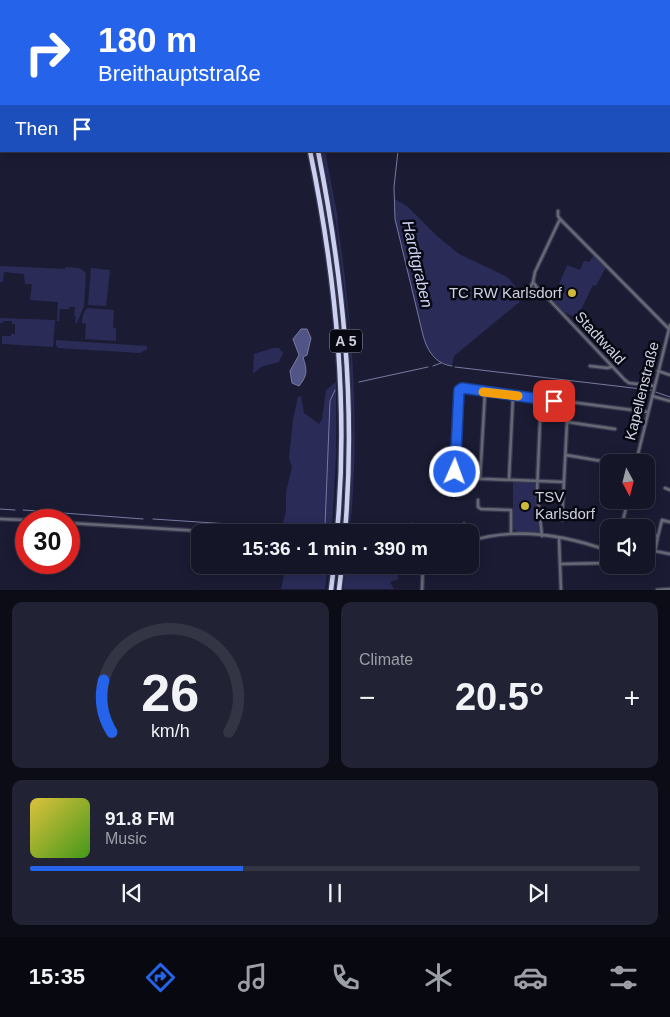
<!DOCTYPE html>
<html lang="en">
<head>
<meta charset="utf-8">
<style>
	:root { --surface:#141527; --page:#212233; --text:#f1f3f6; --muted:#9d9fa7; --line:#333444; --accent:#2563eb }
	body { margin:0; font-family:Arial,sans-serif; background:var(--page); color:var(--text); height:100vh; display:flex; flex-direction:column; font-size:19px; white-space:nowrap }
	* { box-sizing:border-box; margin:0 }
	p { font-size:16px; color:var(--muted) }
	.icon { flex:none; width:28px; height:28px; fill:none; stroke:currentColor; stroke-width:2; stroke-linecap:round; stroke-linejoin:round }
	.map { position:relative; height:590px; overflow:hidden }
	.sheet { display:flex; flex-direction:column; gap:12px; padding:12px; background:#0b0c15; flex:1 }
	.sheet>* { flex:none }
	.banner { position:absolute; left:0px; top:0px; width:670px; height:152px; box-shadow:0 2px 12px #0003,0 0 0 1px var(--line); background:#2563eb; color:#fff; overflow:hidden }
	.needle { width:32px; rotate:173deg }
	.controls { position:absolute; left:600px; top:454px; display:grid; gap:10px }
	.controls a { display:grid; place-items:center; width:55px; height:55px; border-radius:10px; background:var(--surface); box-shadow:0 2px 12px #0003,0 0 0 1px var(--line); font-size:25px }
	.speed { position:absolute; left:15px; top:509px; display:flex; gap:10px; font-size:25px; font-weight:700; text-align:center }
	.speed>* { display:grid; place-content:center; width:65px; height:65px; border-radius:50%; background:var(--surface); box-shadow:0 2px 12px #0003,0 0 0 1px var(--line); line-height:1 }
	.speed .limit { border:8px solid #d22; background:#fff; color:#111 }
	.pin { position:absolute; display:grid; place-items:center; width:42px; height:42px; color:#fff; margin:-21px; border-radius:10px; box-shadow:0 2px 8px #0006 }
	.me { position:absolute; width:55px; margin:-28px; rotate:2deg; stroke-linejoin:round; filter:drop-shadow(0 0 4px #0008) }
	.turn { display:flex; align-items:center; gap:18px; height:105px; padding:0 15px; font-size:22px }
	.turn .icon { width:65px; height:65px; stroke-width:2.5 }
	.turn b { display:block; font-size:35px; line-height:42px }
	.then { display:flex; align-items:center; height:48px; padding:0 15px; background:#0003; gap:10px; font-size:19px }
	.big { font-size:38px; font-weight:600; line-height:1.1 }
	.sheet .card { flex:1; display:flex; flex-direction:column; justify-content:center; gap:8px; min-width:0; padding:0 18px; border-radius:10px; background:var(--page) }
	.sheet .dial { align-items:center; gap:0 }
	.dial svg { height:130px; overflow:visible; fill:none; stroke:var(--line); stroke-width:7; stroke-linecap:round; text-anchor:middle }
	.dial text { fill:var(--text); stroke:none }
	.song { display:flex; align-items:center; gap:15px }
	.cover { width:60px; height:60px; border-radius:8px; background:linear-gradient(135deg,hsl(50 70% 55%),hsl(100 70% 35%)) }
	.played { height:5px; border-radius:2px; background:linear-gradient(90deg,var(--accent) 35%,var(--line) 35%) }
	.keys { display:flex; justify-content:space-around; direction:ltr }
	.heat { display:flex; justify-content:space-between; align-items:center; font-size:28px; direction:ltr }
	.sheet .tiles { flex:1; display:grid; gap:12px; grid-template-columns:1fr 1fr }
	.card:last-child { grid-column:span 2 }
	.trip { position:absolute; left:191px; top:524px; width:288px; height:50px; border-radius:10px; background:var(--surface); box-shadow:0 2px 12px #0003,0 0 0 1px var(--line); font-weight:600; line-height:50px; text-align:center }
	.tabs { display:flex; height:80px; justify-content:space-around; align-items:center; background:#080810; color:var(--muted) }
	.tabs .icon { width:35px; height:35px }
	.tabs .active { color:var(--accent) }
	.tabs b { font-size:22px; color:var(--text) }
	.map>svg:first-child { display:block }
</style>
</head>
<body>
<div class="map">
<svg width="670" height="590" viewBox="0 0 670 590">
	<rect width="100%" height="100%" fill="#1b1c34"/>
	<path fill="#2a2b57" d="M 322,151 L 325,151 L 338,219 L 337,220 C 353,324 360,428 350,532 L 353,424 L 349,325 L 336,225 Z
		M 395,199 L 408,207 L 437,236 L 459,254 L 499,273 L 507,277 L 518,289 L 528,295 L 454,356 L 452,366 C 440,364 432,356 426,346 L 395,219 Z
		M 594,255 L 606,267 L 596,286 L 593,285 L 577,318 L 560,310 L 552,301 L 567,265 L 580,270 L 584,261 L 589,262 Z
		M 1,266 L 65,269 L 65,267 C 73,268 82,266 86,274 L 84,306 L 77,323 L 75,323 L 76,316 L 74,316 L 75,307 L 69,307 L 69,309 L 60,309 L 59,321 L 57,321 L 58,302 L 30,300 L 32,284 L 25,284 L 24,274 L 4,272 L 3,282 L 0,282 L 0,267 Z
		M 91,268 L 110,270 L 106,306 L 88,305 Z
		M 88,308 L 114,310 L 113,328 L 116,328 L 116,341 L 85,339 L 86,324 L 82,323 C 82,318 83,311 88,308 Z
		M 0,318 L 55,320 L 53,347 L 2,344 L 2,336 L 11,336 L 11,334 L 15,334 L 15,324 L 12,324 L 12,321 L 3,321 L 3,323 L 0,323 Z
		M 56,340 L 147,346 L 147,349 L 140,353 L 58,348 L 56,345 Z
		M 273,348 L 279,348 L 283,353 L 279,362 L 261,367 L 253,374 L 254,354 Z
		M 336,382 L 336,456 L 332,528 L 327,532 L 287,532 L 282,529 L 286,510 L 286,492 L 292,467 L 289,458 L 293,419 L 298,397 L 301,396 L 304,413 L 319,424 L 322,419 L 326,390 Z
		M 513,482 L 534,483 L 535,485 L 539,531 L 538,532 L 517,531 L 513,529 Z
		M 286,565 L 328,565 L 325,589 L 281,589 Z
		M 346,565 L 378,565 L 379,567 L 396,565 L 397,572 L 400,572 L 397,576 L 399,579 L 390,582 L 394,589 L 343,589 Z"/>
	<path fill="#515585" stroke="#777aa1" d="M 301,329 L 307,329 L 311,338 L 307,355 L 303,357 C 307,370 308,375 299,386 L 292,383 L 290,371 L 299,355 L 293,339 Z"/>
	<g fill="none" stroke-linecap="round" stroke-linejoin="round">
		<path stroke="#777aa1" stroke-width="1" d="M 383,0 L 383,1
			M 398,151 L 394,187 L 395,219 L 423,335 C 427,350 435,364 452,366
			M 433,366 L 441,363
			M 455,367 L 650,390 L 670,397
			M 359,382 L 428,367
			M 0,509 L 15,510
			M 23,510 L 143,519
			M 153,519 L 229,524
			M 237,525 L 318,532 L 321,531 L 325,526 L 330,401 L 335,390"/>
		<defs>
			<path id="minor" d="M 0,97 L 1,97
				M 560,219 L 669,329
				M 533,282 L 535,272 L 560,219 L 558,216 L 558,211
				M 527,288 L 538,289 L 541,291 L 625,380 L 629,383 L 654,386
				M 530,288 L 533,282 L 538,289
				M 590,366 L 607,368 L 611,367
				M 658,371 L 670,375
				M 652,396 L 670,401
				M 541,399 L 537,491 L 542,536
				M 567,422 L 615,429
				M 566,455 L 607,462
				M 636,462 L 670,325
				M 480,479 L 485,392
				M 509,479 L 513,396
				M 564,482 L 462,478 L 457,476 L 455,471 L 459,390 L 461,388 L 648,412
				M 665,488 L 670,490
				M 478,500 L 478,507 L 481,509 L 511,510 L 511,533
				M 0,519 L 26,520
				M 562,520 L 568,403
				M 69,523 L 217,532
				M 621,528 L 628,500
				M 411,532 L 412,525
				M 464,532 L 464,524
				M 646,534 L 658,536 L 662,520 L 670,522
				M 658,536 L 655,551 L 670,554
				M 559,538 L 561,590
				M 470,541 C 515,527 565,535 609,551
				M 560,564 L 609,563
				M 414,565 L 420,573 L 423,574
				M 422,590 L 423,565
				M 657,590 L 670,589"/>
			<path id="motorway" d="M 278,0 L 278,1
				M 286,0 L 286,1
				M 310,151 C 336,277 349,404 337,532
				M 318,151 C 343,278 356,403 345,532
				M 331,590 L 334,565
				M 339,590 L 342,565"/>
		</defs>
		<use href="#minor" stroke="#383950" stroke-width="5"/>
		<use href="#motorway" stroke="#383950" stroke-width="7"/>
		<use href="#minor" stroke="#676875" stroke-width="2.5"/>
		<use href="#motorway" stroke="#cdd1f1" stroke-width="4.5"/>
	</g>
	<g fill="none" stroke-linecap="round" stroke-linejoin="round">
		<defs>
			<path id="route" d="M 455,472 L 459,390 L 462,388 L 554,401"/>
		</defs>
		<use href="#route" stroke="#184099" stroke-width="12"/>
		<use href="#route" stroke="#2563eb" stroke-width="9"/>
		<path stroke="#f59e0b" stroke-width="9" d="M 483,392 L 518,396"/>
	</g>
	<g fill="#ceb938" stroke="#070812" stroke-width="2">
		<circle cx="572" cy="293" r="5"/>
		<circle cx="525" cy="506" r="5"/>
	</g>
	<g text-anchor="middle" stroke-width="5" stroke-linejoin="round" paint-order="stroke">
		<rect fill="#070812" stroke="#9395a4" stroke-width="1" x="330" y="329.5" width="32" height="23" rx="4"/>
		<g font-size="14" font-weight="bold" fill="#cfd1e2">
			<text x="346" y="346">A 5</text>
		</g>
		<g font-size="15" fill="#cfd1e2" stroke="#070812" text-anchor="end">
			<text x="562" y="298">TC RW Karlsdorf</text>
			<text x="535" y="502" text-anchor="start">TSV<tspan x="535" dy="17">Karlsdorf</tspan></text>
		</g>
		<g font-size="15" fill="#cfd1e2" stroke="#070812">
			<text transform="translate(600 338) rotate(47)" y="5">Stadtwald</text>
			<text transform="translate(642 391) rotate(-76)" y="5">Kapellenstraße</text>
		</g>
		<g font-size="16" font-style="italic" fill="#d0d4f4" stroke="#070812">
			<text transform="translate(418 264) rotate(77)" y="6">Hardtgraben</text>
		</g>
	</g>
</svg>
<div class="controls">
<a><svg class="needle" viewBox="-14 -14 28 28"><path d="M0-13l5 13h-10z" fill="#e53935"/><path d="M0 13l5-13h-10z" fill="#9d9fa7"/></svg></a>
<a><svg class="icon" aria-label="sound" viewBox="0 0 24 24"><path d="M4 9h4l5-4v14l-5-4H4zM17 9q2 3 0 6"/></svg></a>
</div>
<div class="speed"><div class="limit">30</div></div>
<div class="pin" style="left:554px;top:401px;background:#d93025"><svg class="icon" aria-label="arrive" viewBox="0 0 24 24"><path d="M6 21V4h12l-3 4 3 4H6"/></svg></div>
<svg class="me" style="left:455px;top:472px" viewBox="-20 -20 40 40"><circle r="17" fill="#2563eb" stroke="#fff" stroke-width="3"/><path d="M0-11L8 9 0 5-8 9z" fill="#fff"/></svg>
<div class="trip">15:36 · 1 min · 390 m</div>
<div class="banner">
<div class="turn"><svg class="icon" aria-label="right" viewBox="0 0 24 24"><path d="M7 20v-9h11M14 6l5 5-5 5"/></svg><div><b>180 m</b>Breithauptstraße</div></div>
<div class="then">Then<svg class="icon" aria-label="arrive" viewBox="0 0 24 24"><path d="M6 21V4h12l-3 4 3 4H6"/></svg></div>
</div>
</div>
<section class="sheet">
<div class="tiles">
<div class="card dial"><svg viewBox="0 0 100 80">
<path d="M14 69A42 42 0 1 1 86 69"/>
<path d="M14 69A42 42 0 0 1 9 37" stroke="#2563eb"/>
<text x="50" y="56" font-size="32" font-weight="700">26</text>
<text x="50" y="72" font-size="11">km/h</text>
</svg></div>
<div class="card"><p>Climate</p>
<div class="heat"><a>−</a><b class="big">20.5°</b><a>+</a></div>
</div>
<div class="card">
<div class="song"><i class="cover"></i><div><b>91.8 FM</b><p>Music</p></div></div>
<div class="played"></div>
<div class="keys"><svg class="icon" aria-label="previous" viewBox="0 0 24 24"><path d="M18 5L8 12l10 7zM5 5v14"/></svg><svg class="icon" aria-label="pause" viewBox="0 0 24 24"><path d="M8 5v14M16 5v14"/></svg><svg class="icon" aria-label="next" viewBox="0 0 24 24"><path d="M6 5l10 7-10 7zM19 5v14"/></svg></div>
</div>
</div>
</section>
<nav class="tabs">
<b>15:35</b>
<svg class="icon active" aria-label="directions" viewBox="0 0 24 24"><path d="M12 3l9 9-9 9-9-9zM9 14v-3h6M13 9l2 2-2 2"/></svg>
<svg class="icon" aria-label="music" viewBox="0 0 24 24"><path d="M9 18V5l10-2v13"/><circle cx="6" cy="18" r="3"/><circle cx="16" cy="16" r="3"/></svg>
<svg class="icon" aria-label="phone" viewBox="0 0 24 24"><path d="M5 4h4l2 5-3 2q2 4 5 5l2-3 5 2v4C11 20 4 13 5 4z"/></svg>
<svg class="icon" aria-label="climate" viewBox="0 0 24 24"><path d="M12 3v18M4 7l16 10M4 17L20 7"/></svg>
<svg class="icon" aria-label="car" viewBox="0 0 24 24"><path d="M5 17H2v-5l4-1 3-4h7l3 4 3 1v5h-3M9 17h6M6 11h13"/><circle cx="7" cy="17" r="2"/><circle cx="17" cy="17" r="2"/></svg>
<svg class="icon" aria-label="filters" viewBox="0 0 24 24"><path d="M4 7h16M4 17h16"/><circle cx="9" cy="7" r="2"/><circle cx="15" cy="17" r="2"/></svg>
</nav>
</body>
</html>
